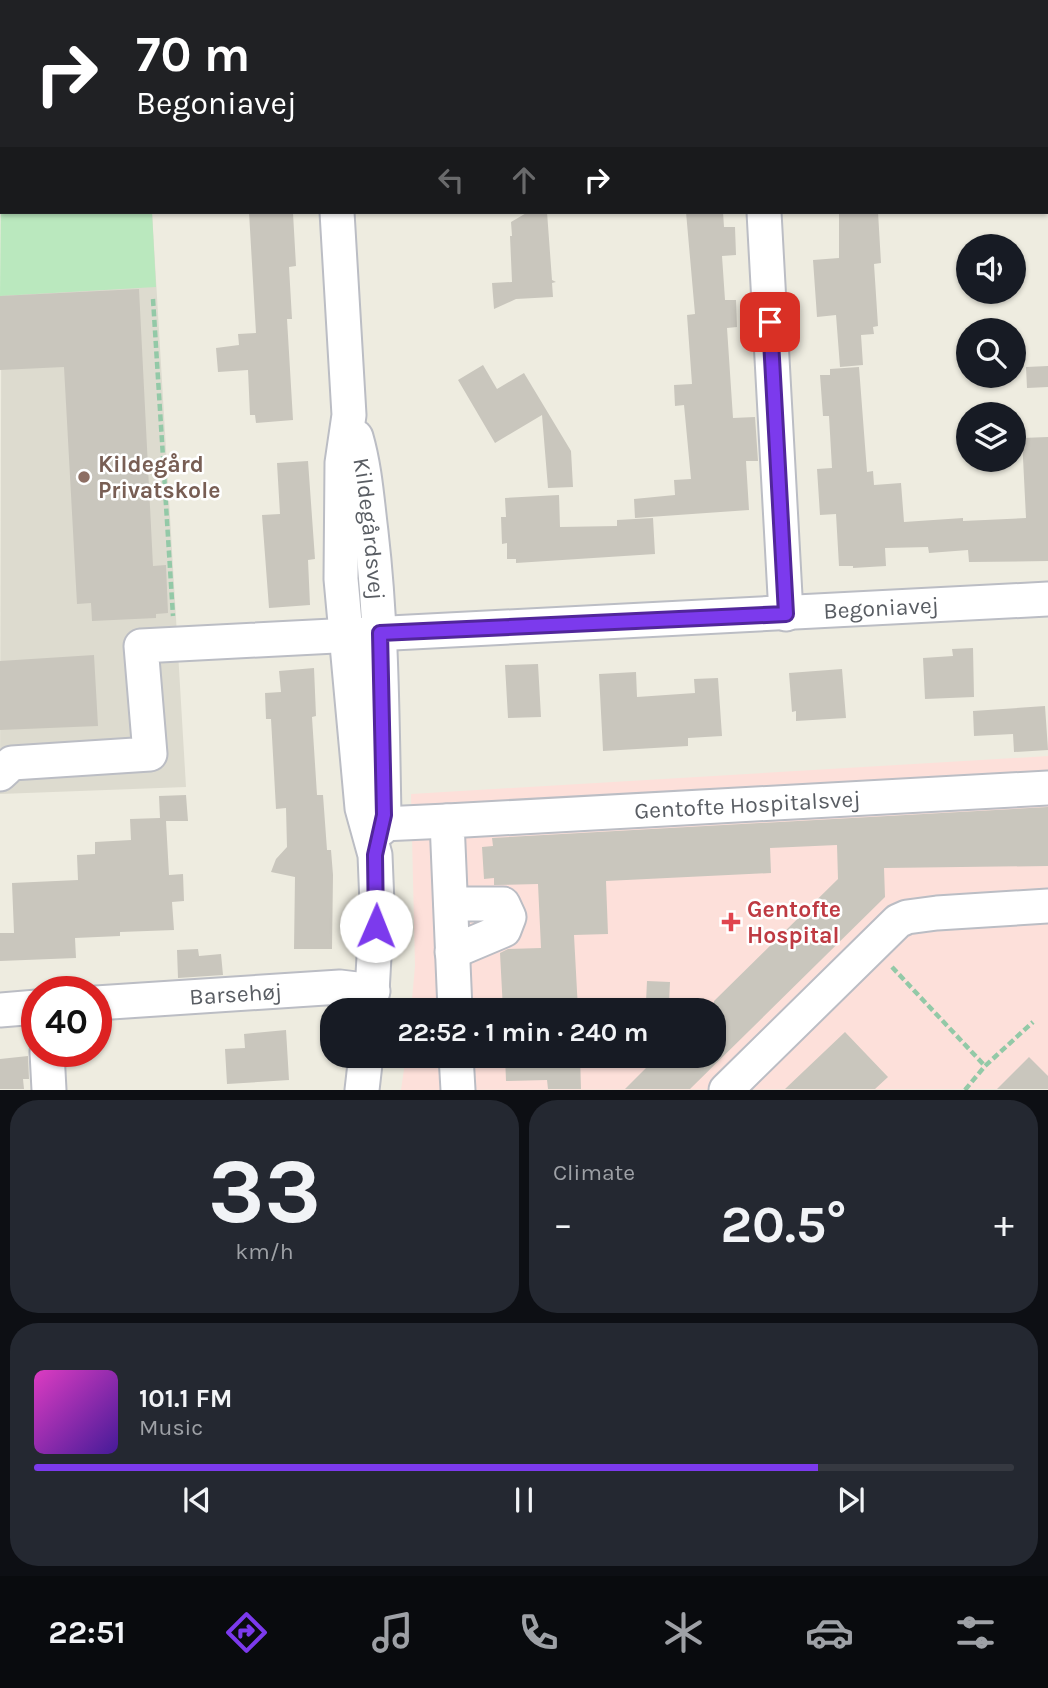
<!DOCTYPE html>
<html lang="en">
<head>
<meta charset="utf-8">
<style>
	:root { --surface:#171b24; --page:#242831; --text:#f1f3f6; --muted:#9ea1a6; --line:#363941; --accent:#7c3aed }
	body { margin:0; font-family:Karla,sans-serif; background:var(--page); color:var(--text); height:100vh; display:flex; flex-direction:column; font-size:26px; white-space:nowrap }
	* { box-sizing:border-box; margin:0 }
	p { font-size:23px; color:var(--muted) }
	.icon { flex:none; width:38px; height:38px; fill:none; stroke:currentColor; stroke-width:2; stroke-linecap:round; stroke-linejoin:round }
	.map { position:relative; height:1090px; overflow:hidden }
	.details { display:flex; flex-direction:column; gap:10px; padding:10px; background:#0d0f14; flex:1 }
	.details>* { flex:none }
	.hud { position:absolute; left:0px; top:0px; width:1048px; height:214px; box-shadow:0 2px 5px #0004; background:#202124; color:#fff; overflow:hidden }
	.controls { position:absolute; left:956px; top:234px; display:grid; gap:14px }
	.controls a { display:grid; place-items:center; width:70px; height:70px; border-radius:50%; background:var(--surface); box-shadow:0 2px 5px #0004; font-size:35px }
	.speed { position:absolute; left:21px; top:976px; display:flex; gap:14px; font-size:35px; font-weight:700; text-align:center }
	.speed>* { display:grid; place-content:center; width:91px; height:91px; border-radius:50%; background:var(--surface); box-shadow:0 2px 5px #0004; line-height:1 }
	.speed .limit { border:10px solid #d22; background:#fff; color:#111 }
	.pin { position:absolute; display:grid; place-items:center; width:60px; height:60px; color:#fff; margin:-30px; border-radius:14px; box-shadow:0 4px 10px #0006 }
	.me { position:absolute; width:77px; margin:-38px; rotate:1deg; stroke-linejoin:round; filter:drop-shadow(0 0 5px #0008) }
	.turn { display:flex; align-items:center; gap:24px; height:147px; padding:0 21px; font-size:32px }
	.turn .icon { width:91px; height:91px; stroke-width:2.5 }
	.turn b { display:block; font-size:49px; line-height:60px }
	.lanes { display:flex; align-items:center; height:66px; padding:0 21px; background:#0003; justify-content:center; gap:35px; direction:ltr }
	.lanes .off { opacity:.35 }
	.big { font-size:52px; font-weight:700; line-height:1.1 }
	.details .tile { flex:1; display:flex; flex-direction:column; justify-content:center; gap:10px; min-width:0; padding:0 24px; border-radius:28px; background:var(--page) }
	.details .dial { align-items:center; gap:0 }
	.dial b { font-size:91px; line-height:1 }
	.song { display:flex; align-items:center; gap:21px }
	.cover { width:84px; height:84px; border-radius:10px; background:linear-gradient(135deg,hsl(310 70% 55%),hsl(260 70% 35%)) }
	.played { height:7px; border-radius:4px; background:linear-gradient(90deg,var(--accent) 80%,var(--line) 80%) }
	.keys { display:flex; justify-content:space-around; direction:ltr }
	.heat { display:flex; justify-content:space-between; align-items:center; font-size:38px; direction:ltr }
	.details .tiles { flex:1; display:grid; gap:10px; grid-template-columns:1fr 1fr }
	.tile:last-child { grid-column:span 2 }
	.trip { position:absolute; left:320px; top:998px; width:406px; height:70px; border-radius:28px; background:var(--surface); box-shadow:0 2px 5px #0004; font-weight:700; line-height:70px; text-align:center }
	.tab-bar { display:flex; height:112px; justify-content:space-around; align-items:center; background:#090b0e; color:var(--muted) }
	.tab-bar .icon { width:49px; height:49px }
	.tab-bar .current { color:var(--accent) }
	.tab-bar b { font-size:32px; color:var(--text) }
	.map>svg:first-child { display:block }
</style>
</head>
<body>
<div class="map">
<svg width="1048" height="1090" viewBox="0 0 1048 1090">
	<rect width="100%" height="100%" fill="#eeece0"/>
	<path fill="#dddbcf" d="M 2,66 L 2,212 L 152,212 L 186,787 L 0,794 Z"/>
	<path fill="#fde0da" d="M 1048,756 L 1048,1089 L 401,1090 L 406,1055 L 714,1055 L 714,1010 L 411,1010 L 415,966 L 411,794 Z"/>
	<path fill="#bae8be" d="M 2,69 L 2,212 L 152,212 L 156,287 L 0,296 Z"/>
	<path fill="#c9c6bd" d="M 249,212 L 293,213 L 296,266 L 289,267 L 292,319 L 287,319 L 293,420 L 256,423 L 255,415 L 250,415 L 248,370 L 218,372 L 216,348 L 239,345 L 238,334 L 256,333 Z
		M 528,212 L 547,212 L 552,280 L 556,282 L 552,283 L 553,297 L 516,299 L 494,309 L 492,283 L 512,282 L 510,236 L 512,236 L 511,222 Z
		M 686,212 L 723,212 L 724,227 L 735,227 L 736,255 L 722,256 L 725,300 L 736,300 L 737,327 L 727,328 L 733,418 L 755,417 L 758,461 L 746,461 L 749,510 L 635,518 L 634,499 L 675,495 L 674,480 L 691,479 L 684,405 L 675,406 L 674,385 L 692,384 L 687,315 L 695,314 Z
		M 839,212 L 878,212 L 881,263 L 874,264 L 878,326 L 873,327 L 874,334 L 861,335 L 863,365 L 840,367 L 836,315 L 817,317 L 813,260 L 839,258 Z
		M 139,289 L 153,566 L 166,565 L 168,613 L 156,614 L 156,618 L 92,621 L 91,603 L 77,604 L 64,367 L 0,370 L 0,296 Z
		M 483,365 L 497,389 L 524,373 L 571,451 L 573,487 L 548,488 L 542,415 L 495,443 L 458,380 Z
		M 1048,366 L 1048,387 L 1027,388 L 1026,367 Z
		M 859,367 L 867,472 L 873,471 L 874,485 L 901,483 L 904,522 L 963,518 L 963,521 L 1026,518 L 1022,438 L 1048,437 L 1048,561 L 969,562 L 968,550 L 929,553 L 928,547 L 885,548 L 886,566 L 853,568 L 853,566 L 839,566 L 836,514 L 820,515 L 817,469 L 832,468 L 829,416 L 823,416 L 820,375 L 830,375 L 830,369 Z
		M 308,461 L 315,559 L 308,560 L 310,605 L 269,608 L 262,515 L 280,514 L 277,463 Z
		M 559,495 L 560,527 L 617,526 L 617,520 L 653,518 L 655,554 L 516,563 L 516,559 L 507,559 L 507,543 L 502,544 L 501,517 L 506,517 L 505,498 Z
		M 973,648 L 974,697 L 925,699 L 923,658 L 953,656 L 952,649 Z
		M 94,655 L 98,726 L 0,730 L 0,661 Z
		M 538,664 L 541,717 L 508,718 L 505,665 Z
		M 314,668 L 316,716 L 312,717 L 317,795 L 323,795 L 327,850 L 331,850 L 333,875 L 332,949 L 294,949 L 295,877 L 271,872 L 276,859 L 287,847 L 286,808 L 276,809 L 271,719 L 266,719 L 265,693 L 281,692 L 279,671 Z
		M 842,669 L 846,718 L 796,721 L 796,711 L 792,712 L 789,673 Z
		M 636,672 L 637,697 L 695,693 L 694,679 L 718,678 L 722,736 L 688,738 L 688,746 L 603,751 L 599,674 Z
		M 1045,706 L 1048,750 L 1014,752 L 1013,734 L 974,736 L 973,711 Z
		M 186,795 L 188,821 L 166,821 L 169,875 L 183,874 L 184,901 L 172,902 L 174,930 L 120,932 L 120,936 L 75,938 L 76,958 L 0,961 L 0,933 L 14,933 L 12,883 L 78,880 L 77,855 L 95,854 L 95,842 L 131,840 L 130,819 L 160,818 L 159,796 Z
		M 1048,807 L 1048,866 L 884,868 L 885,897 L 690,1089 L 625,1089 L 659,1055 L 714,1055 L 714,1001 L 838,879 L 837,845 L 770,848 L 771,873 L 606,881 L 608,934 L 574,935 L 578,1010 L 503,1010 L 500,953 L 508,949 L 541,948 L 538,884 L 494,885 L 494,878 L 484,879 L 482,847 L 493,846 L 492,838 Z
		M 198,949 L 199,956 L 221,954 L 223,975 L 178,978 L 177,950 Z
		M 647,981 L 670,982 L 669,1003 L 646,1002 Z
		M 286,1030 L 289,1080 L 227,1084 L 225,1049 L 245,1048 L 244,1034 Z
		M 845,1032 L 888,1077 L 875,1089 L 785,1089 Z
		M 505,1055 L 580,1055 L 581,1089 L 548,1089 L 547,1080 L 506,1081 Z
		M 28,1056 L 29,1079 L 23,1079 L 24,1089 L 0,1089 L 0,1059 Z
		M 1029,1057 L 1048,1076 L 1048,1089 L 997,1089 Z"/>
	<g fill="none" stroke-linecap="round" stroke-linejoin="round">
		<path stroke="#c9c8c1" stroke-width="33" stroke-dasharray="33 17" stroke-linecap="butt" d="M 241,0 L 241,2"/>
		<defs>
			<g id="minor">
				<path d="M 314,0 L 314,2"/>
				<path d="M 753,0 L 753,2"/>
				<path d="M 51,2 L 53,0"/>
				<path d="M 338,2 L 338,0"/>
				<path d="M 0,37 L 2,36"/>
				<path d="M 337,212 L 349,415 L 342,463 L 341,579 L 362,808 L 375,855 L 377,904 L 371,1010"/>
				<path d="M 764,212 L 786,614"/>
				<path id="s1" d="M 356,437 C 365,468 367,500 371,532 C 382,626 382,720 384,815 L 381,829"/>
				<path id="s2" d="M 0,774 L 12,763 L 150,754 L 141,646 L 1048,599"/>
				<path d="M 382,824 L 447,821"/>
				<path d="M 451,904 L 503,904 L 509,917 L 504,930 L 452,952"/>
				<path id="s3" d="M 96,1003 L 340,987 L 373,991"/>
				<path d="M 0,1010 L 37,1007"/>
				<path id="s4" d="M 455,1010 L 447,821 L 1048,788"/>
				<path d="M 47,1052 L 49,1090"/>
				<path d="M 456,1055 L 458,1090"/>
				<path d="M 362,1090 L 366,1055"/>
				<path d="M 726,1090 L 898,921 L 907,917 L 937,913 L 1048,906"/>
			</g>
		</defs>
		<use href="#minor" stroke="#bbbdc4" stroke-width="37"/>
		<path stroke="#93c9a7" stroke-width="4.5" stroke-dasharray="7 3.5" stroke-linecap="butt" d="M 153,299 L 173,616
			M 892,967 L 985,1066
			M 965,1090 L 985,1066 L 1033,1022"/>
		<use href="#minor" stroke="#fff" stroke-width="33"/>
	</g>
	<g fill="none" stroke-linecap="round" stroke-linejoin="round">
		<defs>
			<path id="route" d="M 376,926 L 375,855 L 384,815 L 380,633 L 786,614 L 770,322"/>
		</defs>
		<use href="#route" stroke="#51269a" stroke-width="18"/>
		<use href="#route" stroke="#7c3aed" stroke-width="12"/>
	</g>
	<circle fill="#8d6e63" stroke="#fff" stroke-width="2.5" cx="84" cy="477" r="7"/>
	<path fill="#e0444e" stroke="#fff" stroke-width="2.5" d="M727.5 911.5h7v7h7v7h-7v7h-7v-7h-7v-7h7z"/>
	<g text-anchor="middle" stroke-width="5" stroke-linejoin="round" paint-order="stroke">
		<g font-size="23" font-weight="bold" fill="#785e54" stroke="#fff" text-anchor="start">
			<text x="98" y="472">Kildegård<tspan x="98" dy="26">Privatskole</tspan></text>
		</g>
		<g font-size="23" fill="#595d63" stroke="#fff">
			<text dy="8" stroke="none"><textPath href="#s1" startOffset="93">Kildegårdsvej</textPath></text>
			<text dy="8" stroke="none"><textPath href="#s2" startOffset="1004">Begoniavej</textPath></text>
			<text dy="8" stroke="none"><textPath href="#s4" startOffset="490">Gentofte Hospitalsvej</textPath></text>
			<text dy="8" stroke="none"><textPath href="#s3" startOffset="140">Barsehøj</textPath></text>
		</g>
		<g font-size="23" font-weight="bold" fill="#be3a42" stroke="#fff" text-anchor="start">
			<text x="747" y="917">Gentofte<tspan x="747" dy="26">Hospital</tspan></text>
		</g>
	</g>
</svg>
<div class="controls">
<a><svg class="icon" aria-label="sound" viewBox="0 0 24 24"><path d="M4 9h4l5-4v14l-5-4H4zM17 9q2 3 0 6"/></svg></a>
<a><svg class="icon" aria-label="search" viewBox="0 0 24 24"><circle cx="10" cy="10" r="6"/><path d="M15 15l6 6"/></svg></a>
<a><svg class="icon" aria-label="layers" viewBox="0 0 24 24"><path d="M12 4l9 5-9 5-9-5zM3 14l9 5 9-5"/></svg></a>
</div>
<div class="speed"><div class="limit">40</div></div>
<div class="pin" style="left:770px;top:322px;background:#d93025"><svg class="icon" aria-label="arrive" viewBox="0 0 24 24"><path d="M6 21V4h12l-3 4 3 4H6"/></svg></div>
<svg class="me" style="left:376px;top:926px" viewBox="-20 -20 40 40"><circle r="19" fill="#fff"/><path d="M0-13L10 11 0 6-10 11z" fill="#7c3aed"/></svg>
<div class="trip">22:52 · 1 min · 240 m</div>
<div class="hud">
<div class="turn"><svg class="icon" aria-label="right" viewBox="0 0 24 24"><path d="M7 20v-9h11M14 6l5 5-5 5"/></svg><div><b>70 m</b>Begoniavej</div></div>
<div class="lanes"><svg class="icon off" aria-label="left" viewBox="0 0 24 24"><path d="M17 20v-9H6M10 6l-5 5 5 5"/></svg><svg class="icon off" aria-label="ahead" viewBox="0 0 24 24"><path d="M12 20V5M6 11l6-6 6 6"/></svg><svg class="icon" aria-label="right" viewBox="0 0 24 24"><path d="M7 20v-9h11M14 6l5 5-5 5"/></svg></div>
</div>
</div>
<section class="details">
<div class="tiles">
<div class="tile dial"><b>33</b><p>km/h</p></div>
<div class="tile"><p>Climate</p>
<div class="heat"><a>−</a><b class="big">20.5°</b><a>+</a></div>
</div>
<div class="tile">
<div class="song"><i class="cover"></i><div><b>101.1 FM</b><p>Music</p></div></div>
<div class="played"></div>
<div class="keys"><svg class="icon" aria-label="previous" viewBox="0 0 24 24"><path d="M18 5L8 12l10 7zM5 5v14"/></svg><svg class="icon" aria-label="pause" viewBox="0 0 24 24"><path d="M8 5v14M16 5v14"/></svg><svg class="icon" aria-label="next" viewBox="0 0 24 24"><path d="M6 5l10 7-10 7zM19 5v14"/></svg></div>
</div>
</div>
</section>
<nav class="tab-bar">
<b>22:51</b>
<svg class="icon current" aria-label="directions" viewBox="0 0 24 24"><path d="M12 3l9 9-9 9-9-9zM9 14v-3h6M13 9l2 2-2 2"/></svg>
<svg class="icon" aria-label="music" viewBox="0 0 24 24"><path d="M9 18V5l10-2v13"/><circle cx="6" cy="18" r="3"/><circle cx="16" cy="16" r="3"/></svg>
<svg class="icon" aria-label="phone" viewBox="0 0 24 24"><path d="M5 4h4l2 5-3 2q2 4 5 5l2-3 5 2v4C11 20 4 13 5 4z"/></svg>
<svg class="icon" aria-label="climate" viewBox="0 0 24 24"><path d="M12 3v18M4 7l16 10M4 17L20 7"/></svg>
<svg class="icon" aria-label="car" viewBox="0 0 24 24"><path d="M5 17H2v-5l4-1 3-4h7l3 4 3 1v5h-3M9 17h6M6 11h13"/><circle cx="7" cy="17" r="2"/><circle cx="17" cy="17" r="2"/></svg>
<svg class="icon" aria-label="filters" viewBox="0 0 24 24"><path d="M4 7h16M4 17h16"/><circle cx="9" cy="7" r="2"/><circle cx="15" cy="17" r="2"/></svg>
</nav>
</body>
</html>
